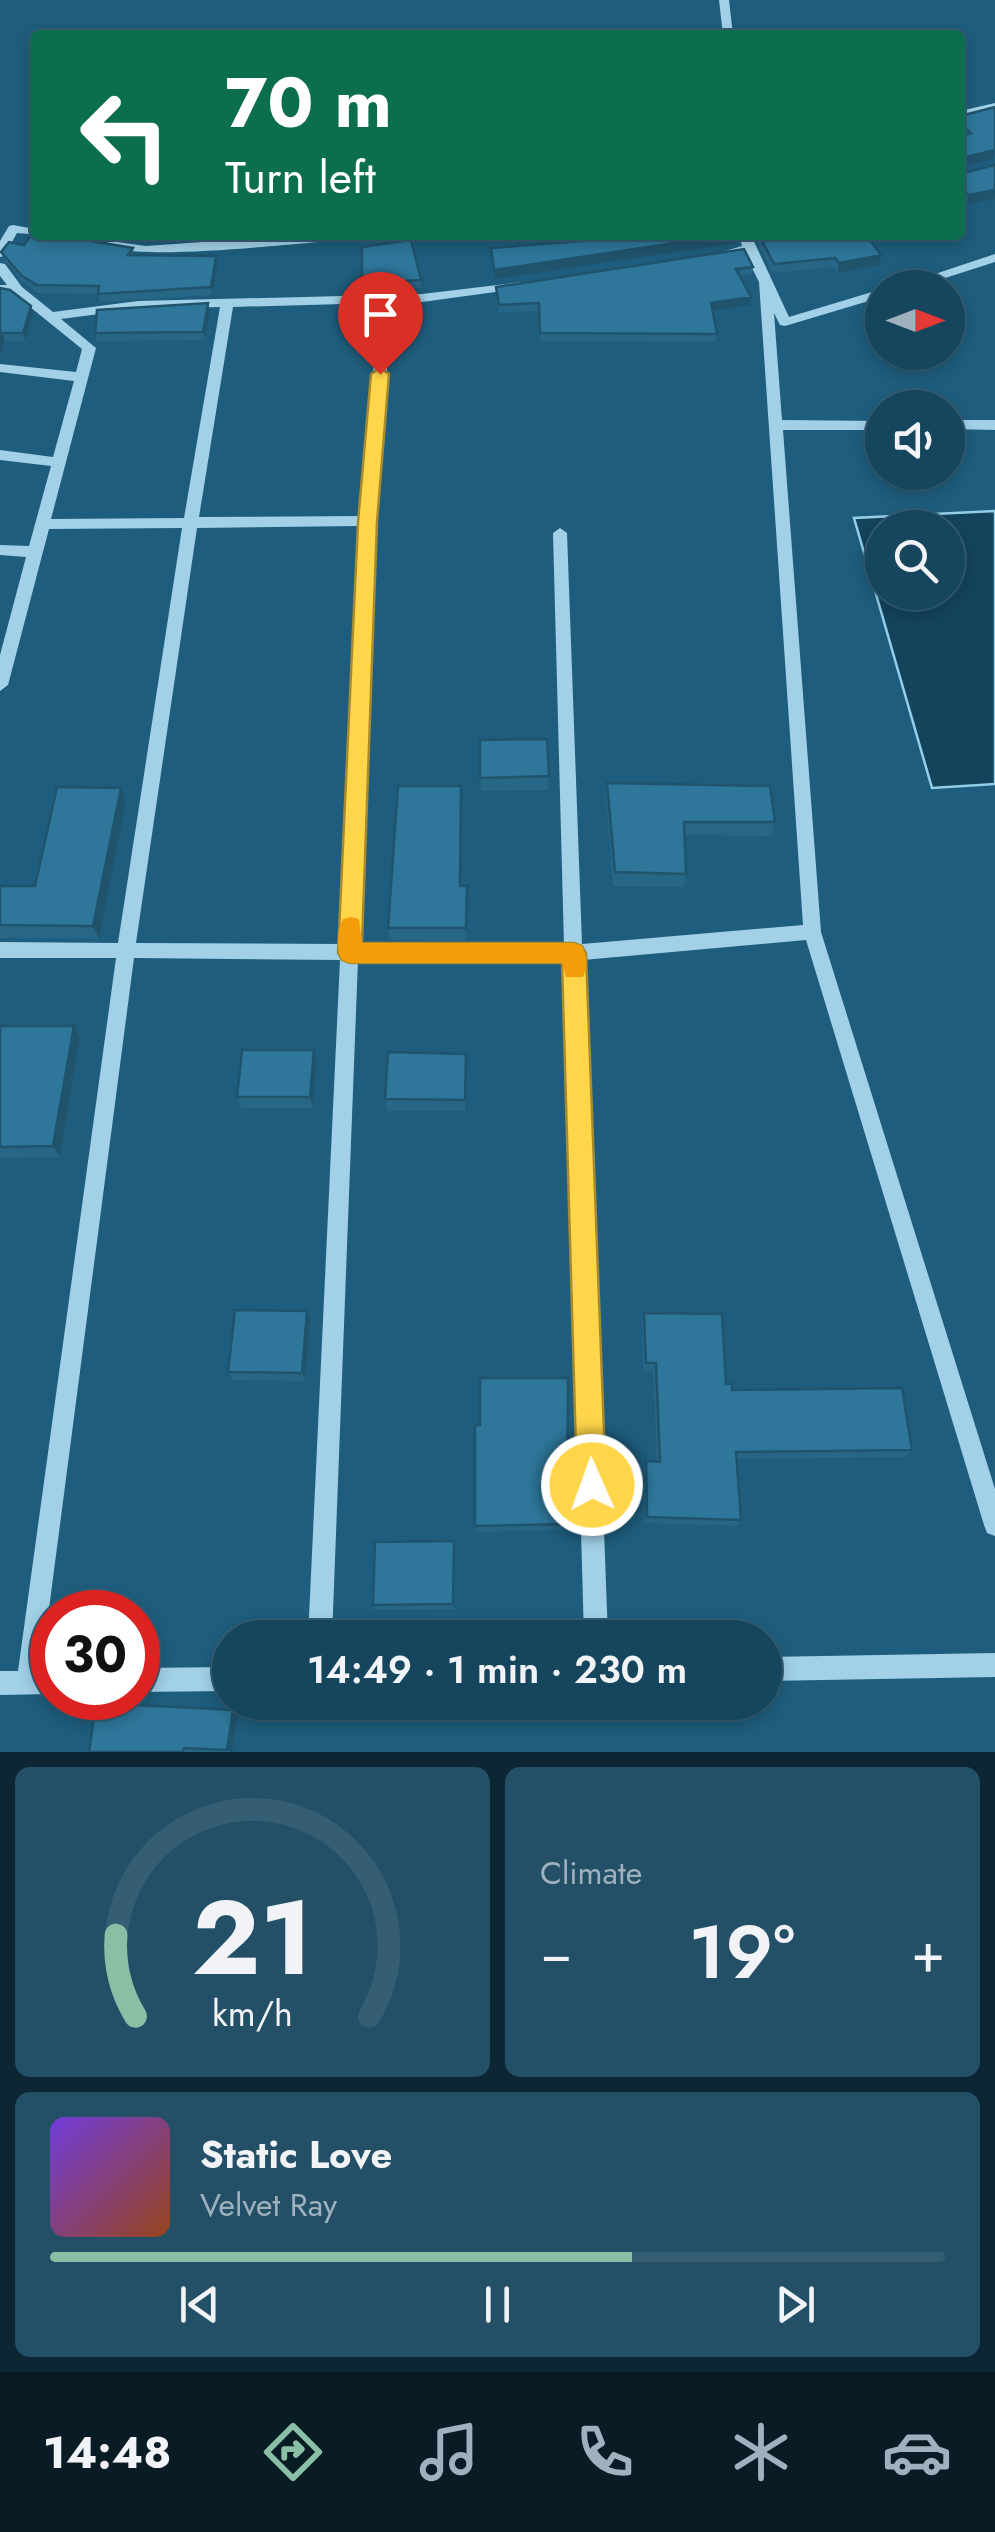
<!DOCTYPE html>
<html lang="en">
<head>
<meta charset="utf-8">
<style>
	:root { --surface:#16465e; --page:#235067; --text:#f1f3f6; --muted:#9eb1bc; --line:#355e73; --accent:#8abfa5 }
	body { margin:0; font-family:Jost,sans-serif; background:var(--page); color:var(--text); height:100vh; display:flex; flex-direction:column; font-size:38px; white-space:nowrap }
	* { box-sizing:border-box; margin:0 }
	p { font-size:32px; color:var(--muted) }
	.icon { flex:none; width:55px; height:55px; fill:none; stroke:currentColor; stroke-width:2; stroke-linecap:round; stroke-linejoin:round }
	.map { position:relative; height:1752px; overflow:hidden }
	.side { display:flex; flex-direction:column; gap:15px; padding:15px; background:#0c2634; flex:1 }
	.side>* { flex:none }
	.banner { position:absolute; left:30px; top:30px; width:935px; height:210px; border-radius:10px; box-shadow:0 5px 15px #0003,0 0 0 2px var(--line); background:#0b6e4f; color:#fff; overflow:hidden }
	.needle { width:65px; rotate:90deg }
	.tools { position:absolute; left:865px; top:270px; display:grid; gap:20px }
	.tools a { display:grid; place-items:center; width:100px; height:100px; border-radius:50%; background:var(--surface); box-shadow:0 5px 15px #0003,0 0 0 2px var(--line); font-size:50px }
	.speed { position:absolute; left:30px; top:1590px; display:flex; gap:20px; font-size:50px; font-weight:700; text-align:center }
	.speed>* { display:grid; place-content:center; width:130px; height:130px; border-radius:50%; background:var(--surface); box-shadow:0 5px 15px #0003,0 0 0 2px var(--line); line-height:1 }
	.speed .limit { border:15px solid #d22; background:#fff; color:#111 }
	.pin { position:absolute; display:grid; place-items:center; width:85px; height:85px; color:#fff; margin:-102px -42px; border-radius:50% 50% 50% 0; rotate:-45deg; box-shadow:0 0 10px #0007 }
	.pin .icon { rotate:45deg }
	.me { position:absolute; width:110px; margin:-55px; rotate:358deg; stroke-linejoin:round; filter:drop-shadow(0 0 8px #0008) }
	.turn { display:flex; align-items:center; gap:35px; height:210px; padding:0 30px; font-size:45px }
	.turn .icon { width:130px; height:130px; stroke-width:2.5 }
	.turn b { display:block; font-size:70px; line-height:85px }
	.big { font-size:75px; font-weight:600; line-height:1.1 }
	.side .tile { flex:1; display:flex; flex-direction:column; justify-content:center; gap:15px; min-width:0; padding:0 35px; border-radius:15px; background:var(--page) }
	.side .dial { align-items:center; gap:0 }
	.dial svg { height:260px; overflow:visible; fill:none; stroke:var(--line); stroke-width:7; stroke-linecap:round; text-anchor:middle }
	.dial text { fill:var(--text); stroke:none }
	.song { display:flex; align-items:center; gap:30px }
	.cover { width:120px; height:120px; border-radius:15px; background:linear-gradient(135deg,hsl(260 70% 55%),hsl(20 70% 35%)) }
	.played { height:10px; border-radius:5px; background:linear-gradient(90deg,var(--accent) 65%,var(--line) 65%) }
	.keys { display:flex; justify-content:space-around; direction:ltr }
	.heat { display:flex; justify-content:space-between; align-items:center; font-size:55px; direction:ltr }
	.side .tiles { flex:1; display:grid; gap:15px; grid-template-columns:1fr 1fr }
	.tile:last-child { grid-column:span 2 }
	.trip { position:absolute; left:212px; top:1620px; width:570px; height:100px; border-radius:50px; background:var(--surface); box-shadow:0 5px 15px #0003,0 0 0 2px var(--line); font-weight:600; line-height:100px; text-align:center }
	.dock { display:flex; height:160px; justify-content:space-around; align-items:center; background:#091c26; color:var(--muted) }
	.dock .icon { width:70px; height:70px }
	.dock .selected { color:var(--accent) }
	.dock b { font-size:45px; color:var(--text) }
	.map>svg:first-child { display:block }
</style>
</head>
<body>
<div class="map">
<svg width="995" height="1752" viewBox="0 0 995 1752">
	<rect width="100%" height="100%" fill="#1e5d7d"/>
	<path fill="#14435c" stroke="#94cfe9" stroke-width="2.5" fill-rule="evenodd" d="M 995,511 L 995,784 L 932,788 L 854,518 ZM 882,528 L 948,528 L 948,592 L 882,592 Z"/>
	<g fill="none" stroke-linecap="round" stroke-linejoin="round">
		<path fill="#a1d0e7" fill-rule="evenodd" d="M 719,0 L 729,0 L 733,35 L 723,35 Z
			M 995,103 L 995,109 L 960,117 L 960,111 Z
			M 13,225 L 35,229 L 35,235 L 40,235 L 17,233 L 4,256 L 0,257 L 0,241 L 9,226 Z
			M 301,235 L 359,235 L 353,239 C 307,242 135,263 104,245 L 110,241 L 146,246 Z
			M 739,235 L 751,235 L 789,317 L 882,289 L 882,297 L 785,326 L 780,325 L 774,313 L 782,420 L 882,421 L 882,430 L 783,430 L 821,932 L 995,1489 L 995,1536 L 987,1533 L 984,1525 L 806,940 L 583,960 L 608,1638 L 584,1638 L 565,961 L 358,960 L 332,1638 L 308,1638 L 340,960 L 134,958 L 41,1670 L 52,1670 L 52,1694 L 0,1695 L 0,1671 L 18,1671 L 116,958 L 0,958 L 0,942 L 118,943 L 182,528 L 49,529 L 8,685 L 0,691 L 0,655 L 26,557 L 0,555 L 0,545 L 29,546 L 51,466 L 0,460 L 0,450 L 53,457 L 74,381 L 0,372 L 0,364 L 76,372 L 82,349 L 14,294 L 0,293 L 0,285 L 7,285 L 0,276 L 0,263 L 5,264 L 22,287 L 53,312 L 138,301 L 422,294 L 522,282 L 522,288 L 517,289 L 422,302 L 392,303 L 375,521 L 359,944 L 564,945 L 553,533 L 560,528 L 567,533 L 582,944 L 803,925 L 759,282 L 745,254 L 721,258 L 715,254 L 742,246 ZM 379,303 L 361,516 L 199,517 L 233,307 ZM 220,307 L 184,518 L 51,519 L 96,348 L 61,319 L 138,309 ZM 360,526 L 341,944 L 136,943 L 197,528 Z
			M 995,254 L 995,262 L 914,288 L 893,288 Z
			M 995,420 L 995,430 L 948,429 L 948,420 Z
			M 995,1653 L 995,1677 L 765,1681 L 765,1657 Z
			M 230,1667 L 230,1691 L 138,1692 L 138,1668 Z"/>
	</g>
	<path fill="#286685" d="M 995,107 L 995,160 L 960,135 L 960,116 Z
		M 995,165 L 966,205 L 960,200 L 960,170 L 964,173 Z
		M 83,235 L 150,235 L 145,242 Z
		M 753,235 L 866,235 L 881,255 L 879,265 L 837,273 L 833,267 L 773,273 Z
		M 24,245 L 133,248 L 134,255 L 218,264 L 212,295 L 100,302 L 98,294 L 39,293 L 25,284 L 4,260 L 1,252 Z
		M 753,267 L 752,275 L 740,276 L 751,297 L 750,305 L 713,310 L 717,334 L 716,342 L 540,341 L 539,311 L 499,313 L 496,287 Z
		M 421,280 L 421,288 L 363,292 L 362,284 Z
		M 0,288 L 33,314 L 25,341 L 5,341 L 0,356 Z
		M 374,299 L 373,330 L 362,330 L 362,322 Z
		M 401,306 L 401,330 L 394,330 L 393,322 Z
		M 210,311 L 205,340 L 97,341 L 95,333 Z
		M 549,776 L 548,790 L 481,791 L 480,778 Z
		M 607,783 L 775,822 L 771,836 L 684,835 L 686,874 L 684,887 L 613,886 L 606,797 Z
		M 121,788 L 126,802 L 99,939 L 0,938 L 0,886 L 35,886 Z
		M 467,886 L 466,941 L 389,940 L 388,928 Z
		M 0,1026 L 80,1038 L 60,1157 L 0,1158 Z
		M 314,1050 L 316,1062 L 313,1108 L 241,1108 L 237,1097 Z
		M 466,1054 L 465,1111 L 387,1111 L 385,1099 Z
		M 307,1311 L 310,1320 L 305,1381 L 232,1380 L 228,1372 Z
		M 644,1313 L 732,1390 L 912,1450 L 905,1457 L 737,1459 L 741,1520 L 737,1526 L 645,1523 L 644,1468 L 646,1461 L 657,1462 L 653,1371 L 643,1371 L 642,1322 Z
		M 475,1425 L 480,1425 L 567,1524 L 566,1530 L 476,1532 Z
		M 454,1541 L 454,1609 L 375,1610 L 373,1605 Z
		M 233,1710 L 238,1713 L 232,1752 L 89,1752 Z"/>
	<path fill="#20536c" d="M 995,150 L 994,159 L 960,167 L 962,158 Z
		M 995,190 L 995,199 L 966,205 L 969,195 Z
		M 728,235 L 738,235 L 737,243 L 494,279 L 494,270 Z
		M 881,255 L 879,265 L 837,273 L 839,263 Z
		M 216,256 L 218,264 L 212,295 L 211,287 Z
		M 751,297 L 750,305 L 710,311 L 711,303 Z
		M 208,303 L 210,311 L 205,340 L 203,332 Z
		M 31,306 L 33,314 L 25,341 L 23,333 Z
		M 2,333 L 5,341 L 0,356 L 0,340 Z
		M 121,788 L 126,802 L 99,939 L 93,926 Z
		M 74,1026 L 80,1038 L 60,1157 L 53,1146 Z
		M 314,1050 L 316,1062 L 313,1108 L 310,1097 Z
		M 307,1311 L 310,1320 L 305,1381 L 302,1373 Z
		M 233,1710 L 238,1713 L 232,1752 L 231,1752 L 227,1750 Z"/>
	<path fill="#2e779b" stroke="#20536c" stroke-width="2.5" d="M 995,107 L 995,150 L 962,158 L 960,165 L 960,137 L 971,133 L 960,123 L 960,116 Z
		M 995,165 L 995,190 L 969,195 L 960,187 L 960,170 L 964,173 Z
		M 31,235 L 54,235 L 133,248 L 128,255 L 216,256 L 211,287 L 98,294 L 99,286 L 37,285 L 22,276 L 1,252 L 9,242 L 24,245 Z
		M 580,235 L 728,235 L 494,270 L 491,248 L 583,241 Z
		M 759,235 L 866,235 L 881,255 L 839,263 L 835,258 L 774,264 Z
		M 411,240 L 421,280 L 362,284 L 362,247 Z
		M 744,249 L 753,267 L 736,269 L 751,297 L 711,303 L 717,334 L 540,333 L 539,303 L 499,305 L 496,287 Z
		M 0,288 L 10,290 L 31,306 L 23,333 L 2,333 L 0,340 Z
		M 401,298 L 400,322 L 393,322 L 395,299 Z
		M 362,299 L 374,299 L 372,322 L 362,322 Z
		M 208,303 L 203,332 L 95,333 L 97,310 Z
		M 547,739 L 549,776 L 480,778 L 480,740 Z
		M 607,783 L 770,786 L 775,822 L 684,822 L 686,874 L 615,872 Z
		M 398,786 L 461,786 L 460,886 L 467,886 L 466,928 L 388,928 Z
		M 57,787 L 121,788 L 93,926 L 0,925 L 0,886 L 35,886 Z
		M 0,1026 L 74,1026 L 53,1146 L 0,1147 Z
		M 242,1050 L 314,1050 L 310,1097 L 237,1097 Z
		M 388,1052 L 466,1054 L 465,1100 L 385,1099 Z
		M 235,1310 L 307,1311 L 302,1373 L 228,1372 Z
		M 644,1313 L 722,1314 L 726,1384 L 732,1384 L 732,1390 L 902,1388 L 912,1450 L 736,1452 L 741,1520 L 647,1517 L 646,1461 L 660,1462 L 656,1363 L 646,1363 Z
		M 480,1378 L 568,1378 L 567,1524 L 475,1526 L 475,1425 L 480,1425 Z
		M 454,1541 L 453,1604 L 373,1605 L 375,1542 Z
		M 96,1703 L 233,1710 L 227,1750 L 184,1748 L 183,1752 L 89,1752 Z"/>
	<path fill="#ffd54a" stroke="#a68a30" stroke-width="2.5" d="M 380,368 L 389,374 L 377,522 L 362,943 L 574,943 L 582,946 L 586,953 L 606,1485 L 602,1495 L 592,1500 L 581,1495 L 577,1485 L 562,963 L 350,963 L 342,960 L 338,953 L 358,522 L 371,374 Z"/>
	<path fill="#f59e0b" d="M 351,917 L 359,919 L 362,943 L 574,943 L 582,946 C 587,956 588,967 583,977 L 566,977 L 562,963 L 350,963 L 342,960 C 336,948 337,931 343,919 Z"/>
</svg>
<div class="tools">
<a><svg class="needle" viewBox="-14 -14 28 28"><path d="M0-13l5 13h-10z" fill="#e53935"/><path d="M0 13l5-13h-10z" fill="#9eb1bc"/></svg></a>
<a><svg class="icon" aria-label="sound" viewBox="0 0 24 24"><path d="M4 9h4l5-4v14l-5-4H4zM17 9q2 3 0 6"/></svg></a>
<a><svg class="icon" aria-label="search" viewBox="0 0 24 24"><circle cx="10" cy="10" r="6"/><path d="M15 15l6 6"/></svg></a>
</div>
<div class="speed"><div class="limit">30</div></div>
<div class="pin" style="left:380px;top:374px;background:#d93025"><svg class="icon" aria-label="arrive" viewBox="0 0 24 24"><path d="M6 21V4h12l-3 4 3 4H6"/></svg></div>
<svg class="me" style="left:592px;top:1485px" viewBox="-20 -20 40 40"><circle r="17" fill="#ffd54a" stroke="#fff" stroke-width="3"/><path d="M0-11L8 9 0 5-8 9z" fill="#fff"/></svg>
<div class="trip">14:49 · 1 min · 230 m</div>
<div class="banner">
<div class="turn"><svg class="icon" aria-label="left" viewBox="0 0 24 24"><path d="M17 20v-9H6M10 6l-5 5 5 5"/></svg><div><b>70 m</b>Turn left</div></div>
</div>
</div>
<section class="side">
<div class="tiles">
<div class="tile dial"><svg viewBox="0 0 100 80">
<path d="M14 69A42 42 0 1 1 86 69"/>
<path d="M14 69A42 42 0 0 1 8 44" stroke="#8abfa5"/>
<text x="50" y="56" font-size="32" font-weight="700">21</text>
<text x="50" y="72" font-size="11">km/h</text>
</svg></div>
<div class="tile"><p>Climate</p>
<div class="heat"><a>−</a><b class="big">19°</b><a>+</a></div>
</div>
<div class="tile">
<div class="song"><i class="cover"></i><div><b>Static Love</b><p>Velvet Ray</p></div></div>
<div class="played"></div>
<div class="keys"><svg class="icon" aria-label="previous" viewBox="0 0 24 24"><path d="M18 5L8 12l10 7zM5 5v14"/></svg><svg class="icon" aria-label="pause" viewBox="0 0 24 24"><path d="M8 5v14M16 5v14"/></svg><svg class="icon" aria-label="next" viewBox="0 0 24 24"><path d="M6 5l10 7-10 7zM19 5v14"/></svg></div>
</div>
</div>
</section>
<nav class="dock">
<b>14:48</b>
<svg class="icon selected" aria-label="directions" viewBox="0 0 24 24"><path d="M12 3l9 9-9 9-9-9zM9 14v-3h6M13 9l2 2-2 2"/></svg>
<svg class="icon" aria-label="music" viewBox="0 0 24 24"><path d="M9 18V5l10-2v13"/><circle cx="6" cy="18" r="3"/><circle cx="16" cy="16" r="3"/></svg>
<svg class="icon" aria-label="phone" viewBox="0 0 24 24"><path d="M5 4h4l2 5-3 2q2 4 5 5l2-3 5 2v4C11 20 4 13 5 4z"/></svg>
<svg class="icon" aria-label="climate" viewBox="0 0 24 24"><path d="M12 3v18M4 7l16 10M4 17L20 7"/></svg>
<svg class="icon" aria-label="car" viewBox="0 0 24 24"><path d="M5 17H2v-5l4-1 3-4h7l3 4 3 1v5h-3M9 17h6M6 11h13"/><circle cx="7" cy="17" r="2"/><circle cx="17" cy="17" r="2"/></svg>
</nav>
</body>
</html>
